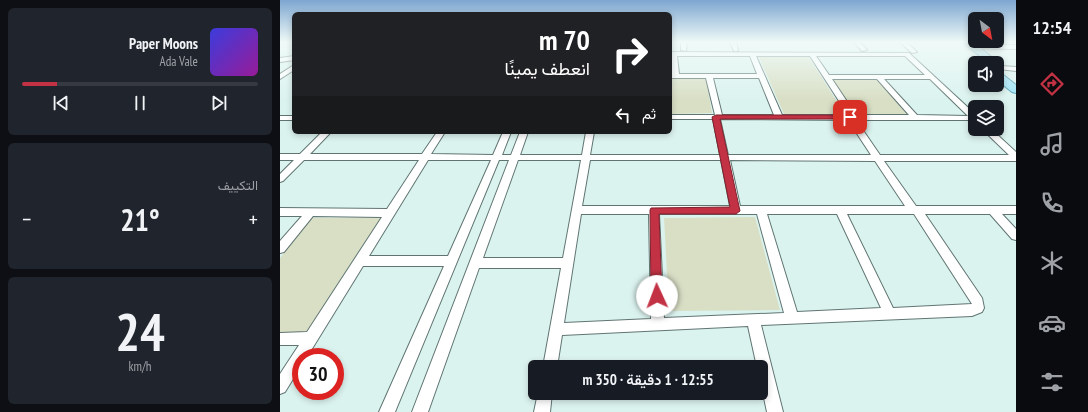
<!DOCTYPE html>
<html lang="ar">
<head>
<meta charset="utf-8">
<style>
	:root { --surface:#171b24; --page:#20242c; --text:#f1f3f6; --muted:#9ea1a6; --line:#363941; --accent:#c23244 }
	body { margin:0; font-family:"PT Sans Narrow",Vazirmatn,sans-serif; background:var(--page); color:var(--text); direction:rtl; height:100vh; display:flex; flex-direction:column; font-size:15px; white-space:nowrap }
	* { box-sizing:border-box; margin:0 }
	p { font-size:13px; color:var(--muted) }
	.icon { flex:none; width:22px; height:22px; fill:none; stroke:currentColor; stroke-width:2; stroke-linecap:round; stroke-linejoin:round }
	.map { position:relative; flex:1; overflow:hidden; direction:ltr }
	.drawer { display:flex; flex-direction:column; gap:8px; padding:8px; background:#0d0f14; width:280px }
	.drawer>* { flex:none }
	.hud { position:absolute; left:12px; top:12px; width:380px; height:122px; border-radius:6px; box-shadow:0 2px 6px #0003; direction:rtl; background:#202124; color:#fff; overflow:hidden }
	.needle { width:26px; rotate:148deg }
	.controls { position:absolute; left:688px; top:12px; display:grid; gap:8px }
	.controls a { display:grid; place-items:center; width:36px; height:36px; border-radius:6px; background:var(--surface); box-shadow:0 2px 6px #0003; font-size:20px }
	.speed { position:absolute; left:12px; top:348px; display:flex; gap:8px; font-size:20px; font-weight:700; text-align:center }
	.speed>* { display:grid; place-content:center; width:52px; height:52px; border-radius:50%; background:var(--surface); box-shadow:0 2px 6px #0003; line-height:1 }
	.speed .limit { border:6px solid #d22; background:#fff; color:#111 }
	.pin { position:absolute; display:grid; place-items:center; width:34px; height:34px; color:#fff; margin:-17px; border-radius:8px; box-shadow:0 2px 6px #0006 }
	.me { position:absolute; width:44px; margin:-22px; rotate:358deg; stroke-linejoin:round; filter:drop-shadow(0 0 3px #0008) }
	.turn { display:flex; align-items:center; gap:14px; height:84px; padding:0 16px; font-size:18px }
	.turn .icon { width:52px; height:52px; stroke-width:2.5 }
	.turn b { display:block; font-size:28px; line-height:34px }
	.then { display:flex; align-items:center; height:38px; padding:0 16px; background:#0003; gap:8px; font-size:15px }
	.big { font-size:30px; font-weight:600; line-height:1.1 }
	.drawer .tile { flex:1; display:flex; flex-direction:column; justify-content:center; gap:6px; min-width:0; padding:0 14px; border-radius:6px; background:var(--page) }
	.drawer .dial { align-items:center; gap:0 }
	.dial b { font-size:52px; line-height:1 }
	.song { display:flex; align-items:center; gap:12px }
	.cover { width:48px; height:48px; border-radius:6px; background:linear-gradient(135deg,hsl(240 70% 55%),hsl(300 70% 35%)) }
	.played { height:4px; border-radius:2px; background:linear-gradient(90deg,var(--accent) 15%,var(--line) 15%) }
	.keys { display:flex; justify-content:space-around; direction:ltr }
	.heat { display:flex; justify-content:space-between; align-items:center; font-size:22px; direction:ltr }
	.trip { position:absolute; left:248px; top:360px; width:240px; height:40px; border-radius:6px; background:var(--surface); box-shadow:0 2px 6px #0003; font-weight:600; line-height:40px; text-align:center; direction:rtl }
	main { display:flex; flex:1; min-height:0 }
	.menu { display:flex; flex-direction:column; width:72px; justify-content:space-around; align-items:center; background:#090b0e; color:var(--muted) }
	.menu .icon { width:28px; height:28px }
	.menu .on { color:var(--accent) }
	.menu b { font-size:18px; color:var(--text) }
	.map>svg:first-child { display:block }
</style>
</head>
<body>
<main>
<nav class="menu">
<b>12:54</b>
<svg class="icon on" aria-label="directions" viewBox="0 0 24 24"><path d="M12 3l9 9-9 9-9-9zM9 14v-3h6M13 9l2 2-2 2"/></svg>
<svg class="icon" aria-label="music" viewBox="0 0 24 24"><path d="M9 18V5l10-2v13"/><circle cx="6" cy="18" r="3"/><circle cx="16" cy="16" r="3"/></svg>
<svg class="icon" aria-label="phone" viewBox="0 0 24 24"><path d="M5 4h4l2 5-3 2q2 4 5 5l2-3 5 2v4C11 20 4 13 5 4z"/></svg>
<svg class="icon" aria-label="climate" viewBox="0 0 24 24"><path d="M12 3v18M4 7l16 10M4 17L20 7"/></svg>
<svg class="icon" aria-label="car" viewBox="0 0 24 24"><path d="M5 17H2v-5l4-1 3-4h7l3 4 3 1v5h-3M9 17h6M6 11h13"/><circle cx="7" cy="17" r="2"/><circle cx="17" cy="17" r="2"/></svg>
<svg class="icon" aria-label="filters" viewBox="0 0 24 24"><path d="M4 7h16M4 17h16"/><circle cx="9" cy="7" r="2"/><circle cx="15" cy="17" r="2"/></svg>
</nav>
<div class="map">
<svg width="736" height="412" viewBox="0 0 736 412">
	<rect width="100%" height="100%" fill="#dbf3ef"/>
	<path fill="#d9dfc5" d="M 478,55 L 528,56 L 565,114 L 504,114 Z
		M 390,78 L 426,78 L 432,113 L 390,114 Z
		M 552,79 L 598,79 L 628,115 L 576,115 Z
		M 102,217 L 28,332 L 0,332 L 0,258 L 32,218 Z
		M 475,217 L 500,310 L 389,311 L 384,218 Z"/>
	<g fill="none" stroke-linecap="round" stroke-linejoin="round">
		<defs>
			<path id="minor" d="M 401,42 L 407,42 L 406,51 L 401,50 Z
				M 450,42 L 456,42 L 458,51 L 454,51 Z
				M 574,42 L 580,42 L 587,50 L 582,51 Z
				M 620,42 L 626,42 L 637,52 L 632,53 Z
				M 694,45 L 736,45 L 736,49 L 692,48 L 691,47 Z
				M 390,52 L 629,53 L 695,114 L 695,120 L 576,120 L 600,155 L 729,155 L 702,129 L 711,129 L 736,152 L 736,161 L 604,161 L 636,206 L 736,206 L 736,214 L 722,214 L 736,229 L 736,240 L 732,239 L 710,214 L 645,214 L 702,298 L 704,308 L 702,312 L 692,316 L 481,325 L 503,412 L 487,412 L 481,384 L 481,367 L 477,367 L 468,326 L 282,335 L 277,367 L 263,367 L 281,268 L 199,268 L 148,412 L 132,412 L 229,160 L 219,160 L 115,412 L 99,412 L 164,266 L 83,266 L 27,357 L 21,357 L 21,366 L 5,392 L 0,394 L 0,374 L 19,345 L 0,345 L 0,333 L 27,332 L 102,217 L 33,216 L 4,252 L 0,253 L 0,241 L 22,216 L 0,216 L 0,208 L 107,209 L 139,160 L 24,160 L 3,181 L 0,182 L 0,174 L 14,160 L 0,160 L 0,154 L 20,154 L 42,132 L 51,132 L 30,154 L 142,154 L 157,132 L 165,132 L 151,154 L 213,155 L 223,132 L 231,132 L 222,155 L 231,155 L 240,132 L 248,132 L 240,155 L 302,155 L 306,132 L 314,132 L 310,155 L 440,155 L 433,119 L 390,119 L 390,115 L 435,115 L 426,78 L 390,78 L 390,74 L 392,74 ZM 397,56 L 470,56 L 477,74 L 399,74 ZM 476,56 L 530,56 L 568,115 L 502,115 ZM 536,56 L 625,56 L 645,75 L 549,75 ZM 433,78 L 479,78 L 494,115 L 442,115 ZM 552,79 L 597,79 L 629,115 L 576,115 ZM 604,79 L 650,79 L 688,116 L 637,115 ZM 440,119 L 568,120 L 591,155 L 448,155 ZM 148,160 L 211,160 L 168,256 L 89,256 ZM 238,160 L 301,160 L 283,258 L 203,258 ZM 310,160 L 441,160 L 450,206 L 302,206 ZM 450,160 L 595,161 L 625,206 L 460,206 ZM 301,214 L 369,214 L 371,319 L 284,323 ZM 379,214 L 477,214 L 504,313 L 384,318 ZM 487,214 L 557,214 L 601,308 L 517,312 ZM 567,214 L 634,214 L 692,304 L 613,308 Z
				M 14,56 L 14,60 L 0,62 L 0,58 Z
				M 14,65 L 14,70 L 0,79 L 0,74 Z
				M 721,66 L 736,67 L 736,71 L 719,69 L 719,67 Z
				M 0,116 L 14,116 L 14,120 L 0,120 Z
				M 258,393 L 272,393 L 270,412 L 254,412 Z"/>
			<path id="primary" d="M 683,42 L 693,42 L 719,63 L 717,65 L 717,63 L 708,63 Z
				M 717,72 L 721,73 L 736,85 L 736,93 L 732,92 L 717,80 Z"/>
		</defs>
		<use href="#minor" stroke="#607572" stroke-width="2"/>
		<use href="#primary" stroke="#4f9cb0" stroke-width="2"/>
		<use href="#minor" fill="#fff" fill-rule="evenodd"/>
		<use href="#primary" fill="#a0e4f7" fill-rule="evenodd"/>
	</g>
	<linearGradient id="sky" x2="0" y2="1"><stop stop-color="#7da6d0"/><stop offset="0.42" stop-color="#effaf8"/><stop offset="1" stop-color="#effaf8" stop-opacity="0"/></linearGradient>
	<rect width="736" height="100" fill="url(#sky)"/>
	<path fill="#c23244" stroke="#7e202c" d="M 436,115 L 570,115 L 574,117 L 570,119 L 440,119 L 460,211 L 456,214 L 379,214 L 382,296 L 381,299 L 377,301 L 373,299 L 371,296 L 370,210 L 371,208 L 450,207 L 432,117 Z"/>
</svg>
<div class="controls">
<a><svg class="needle" viewBox="-14 -14 28 28"><path d="M0-13l5 13h-10z" fill="#e53935"/><path d="M0 13l5-13h-10z" fill="#9ea1a6"/></svg></a>
<a><svg class="icon" aria-label="sound" viewBox="0 0 24 24"><path d="M4 9h4l5-4v14l-5-4H4zM17 9q2 3 0 6"/></svg></a>
<a><svg class="icon" aria-label="layers" viewBox="0 0 24 24"><path d="M12 4l9 5-9 5-9-5zM3 14l9 5 9-5"/></svg></a>
</div>
<div class="speed"><div class="limit">30</div></div>
<div class="pin" style="left:570px;top:117px;background:#d93025"><svg class="icon" aria-label="arrive" viewBox="0 0 24 24"><path d="M6 21V4h12l-3 4 3 4H6"/></svg></div>
<svg class="me" style="left:377px;top:296px" viewBox="-20 -20 40 40"><circle r="19" fill="#fff"/><path d="M0-13L10 11 0 6-10 11z" fill="#c23244"/></svg>
<div class="trip">12:55 · 1 دقيقة · 350 m</div>
<div class="hud">
<div class="turn"><svg class="icon" aria-label="right" viewBox="0 0 24 24"><path d="M7 20v-9h11M14 6l5 5-5 5"/></svg><div><b>70 m</b>انعطف يمينًا</div></div>
<div class="then">ثم<svg class="icon" aria-label="left" viewBox="0 0 24 24"><path d="M17 20v-9H6M10 6l-5 5 5 5"/></svg></div>
</div>
</div>
<section class="drawer">
<div class="tile">
<div class="song"><i class="cover"></i><div><b>Paper Moons</b><p>Ada Vale</p></div></div>
<div class="played"></div>
<div class="keys"><svg class="icon" aria-label="previous" viewBox="0 0 24 24"><path d="M18 5L8 12l10 7zM5 5v14"/></svg><svg class="icon" aria-label="pause" viewBox="0 0 24 24"><path d="M8 5v14M16 5v14"/></svg><svg class="icon" aria-label="next" viewBox="0 0 24 24"><path d="M6 5l10 7-10 7zM19 5v14"/></svg></div>
</div>
<div class="tile"><p>التكييف</p>
<div class="heat"><a>−</a><b class="big">21°</b><a>+</a></div>
</div>
<div class="tile dial"><b>24</b><p>km/h</p></div>
</section>
</main>
</body>
</html>
